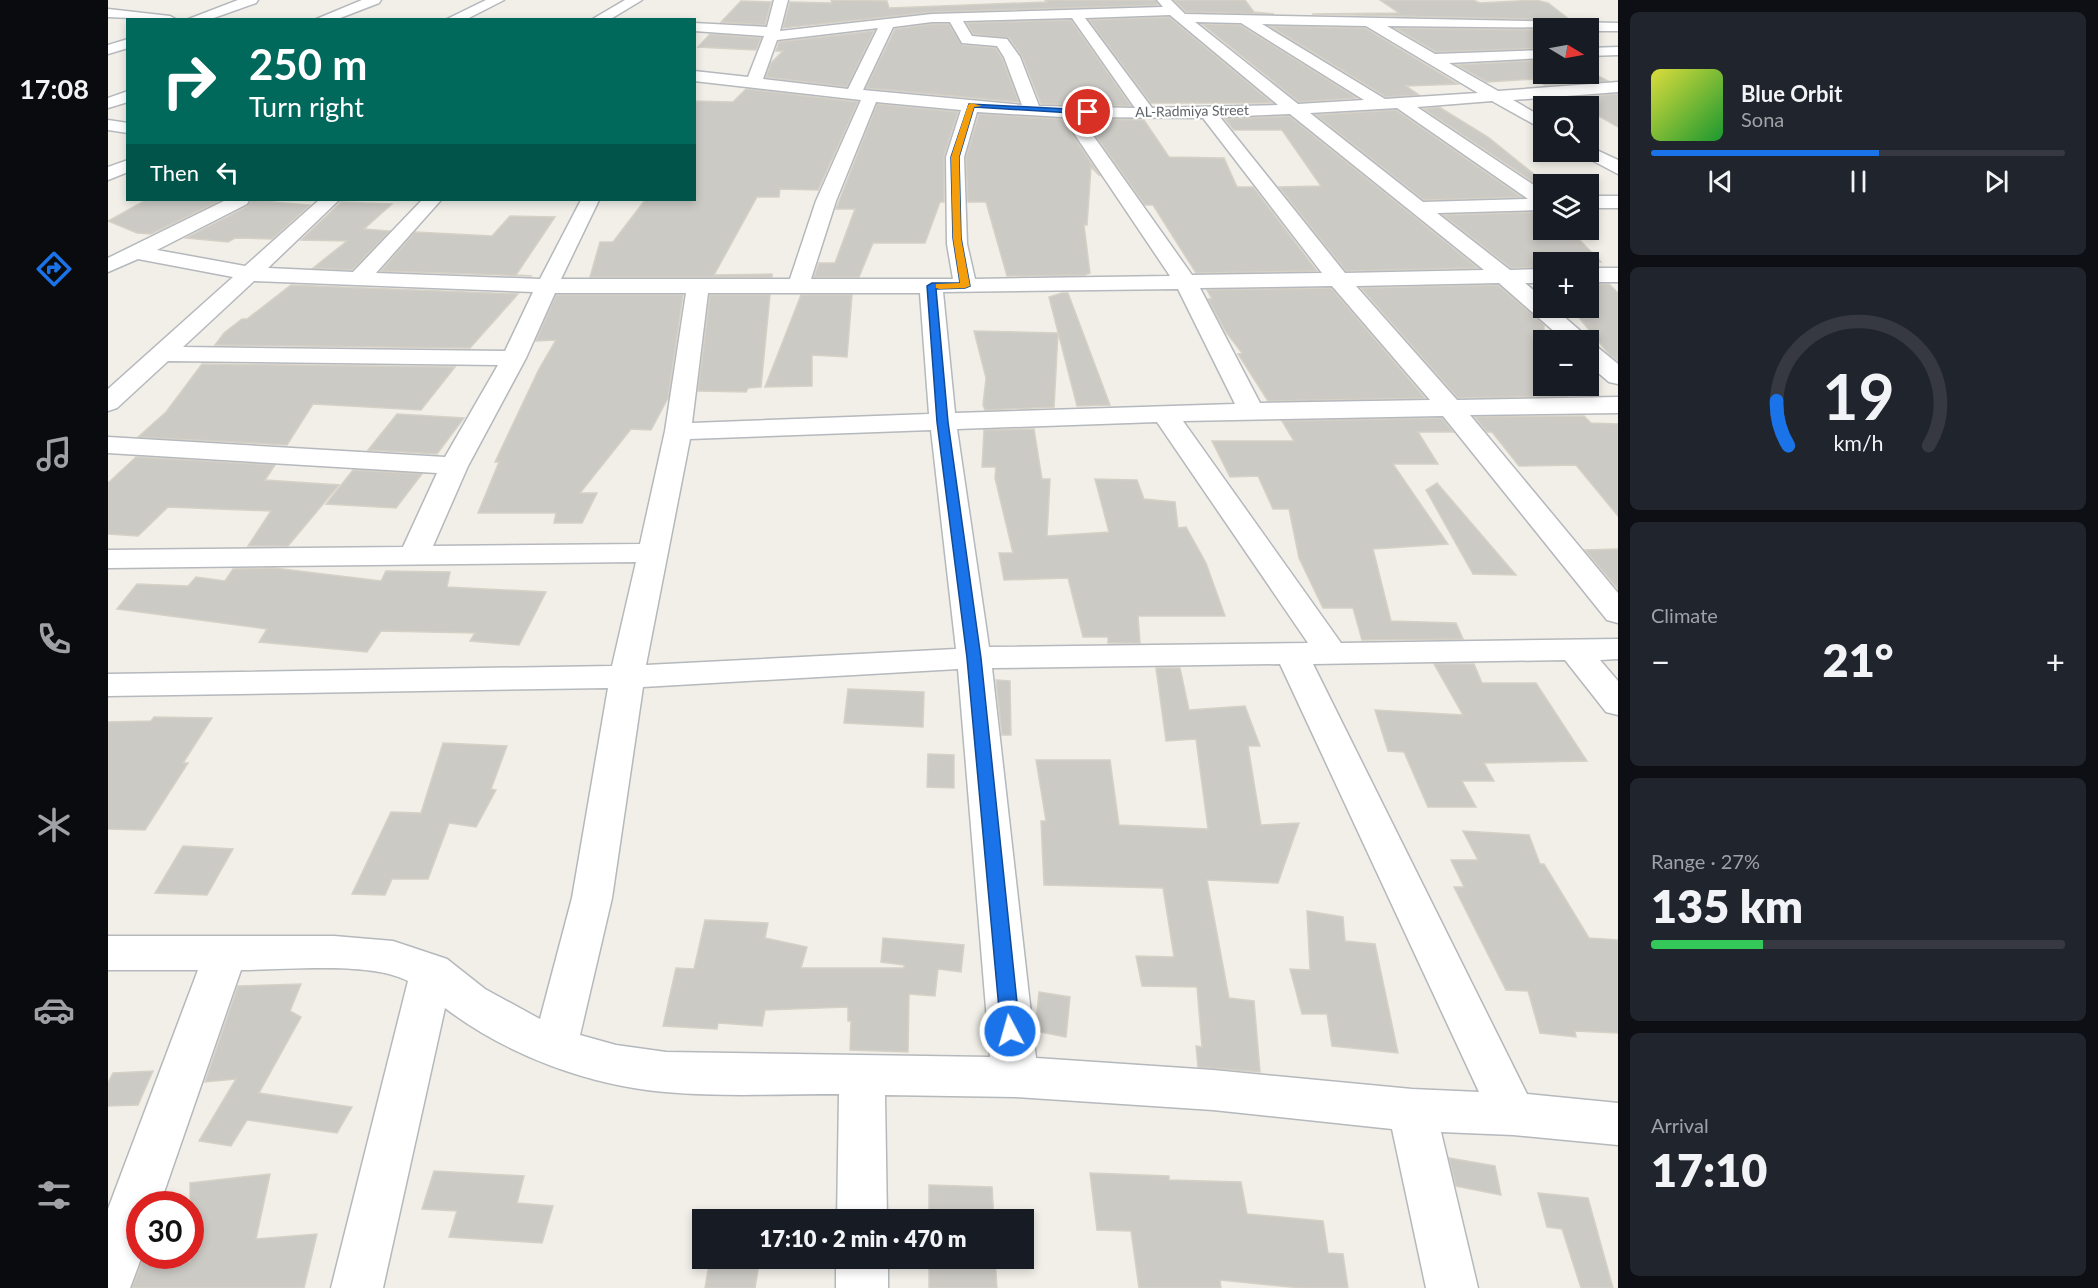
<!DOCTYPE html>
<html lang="en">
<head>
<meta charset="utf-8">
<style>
	:root { --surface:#171b24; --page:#20242c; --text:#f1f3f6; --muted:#9ea1a6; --line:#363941; --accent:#1a73e8 }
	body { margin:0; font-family:Lato,sans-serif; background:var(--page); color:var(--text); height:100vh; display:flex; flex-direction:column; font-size:22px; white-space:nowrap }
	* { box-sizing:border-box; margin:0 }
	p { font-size:20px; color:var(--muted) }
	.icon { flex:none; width:33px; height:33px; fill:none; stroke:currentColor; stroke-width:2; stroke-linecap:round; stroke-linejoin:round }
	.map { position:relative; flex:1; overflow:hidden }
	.sheet { display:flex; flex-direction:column; gap:12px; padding:12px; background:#0d0f14; width:480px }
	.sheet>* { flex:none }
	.top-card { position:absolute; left:18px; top:18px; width:570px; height:183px; border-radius:0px; box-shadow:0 3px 9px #0003; background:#00695c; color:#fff; overflow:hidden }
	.needle { width:39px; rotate:100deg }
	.tools { position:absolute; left:1425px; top:18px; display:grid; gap:12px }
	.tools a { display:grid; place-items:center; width:66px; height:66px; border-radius:0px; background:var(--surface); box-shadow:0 3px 9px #0003; font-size:30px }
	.speed { position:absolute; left:18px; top:1191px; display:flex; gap:12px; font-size:30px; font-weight:700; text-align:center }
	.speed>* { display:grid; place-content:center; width:78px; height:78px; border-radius:50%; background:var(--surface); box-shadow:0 3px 9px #0003; line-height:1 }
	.speed .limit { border:9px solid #d22; background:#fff; color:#111 }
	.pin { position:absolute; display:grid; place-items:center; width:51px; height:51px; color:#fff; margin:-26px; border:3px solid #fff; border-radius:50%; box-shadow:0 2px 6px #0007 }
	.me { position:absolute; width:66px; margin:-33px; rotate:354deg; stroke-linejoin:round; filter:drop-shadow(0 0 4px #0008) }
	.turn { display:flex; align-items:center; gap:21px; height:126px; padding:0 24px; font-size:27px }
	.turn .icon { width:78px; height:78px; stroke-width:2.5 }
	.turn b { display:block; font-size:42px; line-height:51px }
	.then { display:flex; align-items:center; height:57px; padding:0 24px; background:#0003; gap:12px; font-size:22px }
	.big { font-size:45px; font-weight:800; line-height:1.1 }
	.sheet .card { flex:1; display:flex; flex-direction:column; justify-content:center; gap:9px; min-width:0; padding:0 21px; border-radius:9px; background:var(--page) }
	.sheet .dial { align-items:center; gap:0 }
	.dial svg { height:156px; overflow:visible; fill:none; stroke:var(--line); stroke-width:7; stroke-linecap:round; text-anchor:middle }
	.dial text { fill:var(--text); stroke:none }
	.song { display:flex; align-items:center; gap:18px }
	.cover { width:72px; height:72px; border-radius:9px; background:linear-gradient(135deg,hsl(60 70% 55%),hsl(130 70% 35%)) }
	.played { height:6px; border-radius:3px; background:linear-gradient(90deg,var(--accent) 55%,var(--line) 55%) }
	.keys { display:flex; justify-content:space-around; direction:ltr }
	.heat { display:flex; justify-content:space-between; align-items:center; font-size:33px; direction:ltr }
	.charge { height:9px; border-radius:4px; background:linear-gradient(90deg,#34c759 27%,var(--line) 0) }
	.trip { position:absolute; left:584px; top:1209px; width:342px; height:60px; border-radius:0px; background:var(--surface); box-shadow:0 3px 9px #0003; font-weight:800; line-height:60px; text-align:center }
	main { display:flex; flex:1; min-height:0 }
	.tab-bar { display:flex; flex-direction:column; width:108px; justify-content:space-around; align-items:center; background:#090b0e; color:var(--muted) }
	.tab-bar .icon { width:42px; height:42px }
	.tab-bar .on { color:var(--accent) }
	.tab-bar b { font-size:27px; color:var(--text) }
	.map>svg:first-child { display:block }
</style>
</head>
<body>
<main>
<nav class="tab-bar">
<b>17:08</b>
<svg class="icon on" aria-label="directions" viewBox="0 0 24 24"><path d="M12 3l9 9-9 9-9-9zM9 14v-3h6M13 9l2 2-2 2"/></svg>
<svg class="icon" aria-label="music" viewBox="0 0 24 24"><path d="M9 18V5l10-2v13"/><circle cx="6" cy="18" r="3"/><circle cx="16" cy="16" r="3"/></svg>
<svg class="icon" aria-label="phone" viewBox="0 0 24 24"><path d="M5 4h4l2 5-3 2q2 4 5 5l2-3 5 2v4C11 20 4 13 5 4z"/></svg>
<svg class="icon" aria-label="climate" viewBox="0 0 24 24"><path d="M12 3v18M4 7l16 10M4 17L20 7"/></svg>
<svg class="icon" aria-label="car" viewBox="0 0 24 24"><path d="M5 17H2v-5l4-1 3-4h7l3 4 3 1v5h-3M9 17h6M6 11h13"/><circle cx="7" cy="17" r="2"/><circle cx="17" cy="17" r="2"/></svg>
<svg class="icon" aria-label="filters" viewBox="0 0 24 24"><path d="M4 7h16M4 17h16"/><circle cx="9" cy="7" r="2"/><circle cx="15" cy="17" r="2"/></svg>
</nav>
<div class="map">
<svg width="1510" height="1288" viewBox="0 0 1510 1288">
	<rect width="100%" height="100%" fill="#f1efe8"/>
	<path fill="#cccac5" stroke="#d6d1c6" stroke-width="1.5" d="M 723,0 L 779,1 L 781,8 L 939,2 L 937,0 L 1047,0 L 1050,5 L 824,12 L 675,28 L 682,2 L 724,3 Z
		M 1066,0 L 1137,0 L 1146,12 L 1166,14 L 1078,12 Z
		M 1272,0 L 1365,0 L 1372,3 L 1428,0 L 1440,3 L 1462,20 L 1204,14 L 1291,13 Z
		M 633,1 L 663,2 L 657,25 L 613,22 Z
		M 1061,17 L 1164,103 L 1043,103 L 981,20 Z
		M 963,20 L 1023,106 L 933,104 L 914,56 L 901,38 L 865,34 L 859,23 Z
		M 824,24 L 841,24 L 854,45 L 888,48 L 894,58 L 911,102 L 758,88 L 787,29 Z
		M 1094,24 L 1132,25 L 1249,98 L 1191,102 Z
		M 1162,26 L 1257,28 L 1350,84 L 1298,86 L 1311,95 L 1278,97 Z
		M 1287,28 L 1436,30 L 1436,48 L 1328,52 Z
		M 766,31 L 739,87 L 658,77 L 663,63 L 675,51 L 668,51 L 671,42 Z
		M 602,34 L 653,38 L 648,50 L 590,47 Z
		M 1436,60 L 1436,74 L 1480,74 L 1480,71 L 1500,81 L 1437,85 L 1427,79 L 1379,82 L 1349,65 Z
		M 638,89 L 750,102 L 710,190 L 672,189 L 671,197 L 649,197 L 606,275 L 664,274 L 664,277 L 482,277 L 492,242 L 505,242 L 537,200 L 586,200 L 586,101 L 625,102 Z
		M 1510,94 L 1510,127 L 1480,110 L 1480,106 L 1474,106 L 1460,98 Z
		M 769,104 L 850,112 L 836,156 L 836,202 L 832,202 L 817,243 L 765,243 L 751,277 L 706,277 L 711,263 L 727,263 L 747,209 L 728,209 Z
		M 1331,107 L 1380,137 L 1437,183 L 1427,183 L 1316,109 Z
		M 1288,110 L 1413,197 L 1316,200 L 1208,115 Z
		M 871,114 L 954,119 L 992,176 L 983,167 L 979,225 L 976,225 L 982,273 L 977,275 L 899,276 L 878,202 L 860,202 L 858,157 Z
		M 1181,116 L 1370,268 L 1238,271 L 1171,187 L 1213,186 L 1174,130 L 1126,130 L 1117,119 Z
		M 976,119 L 1036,120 L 1061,157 L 1116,158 L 1129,187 L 1145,187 L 1209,271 L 1088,273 L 1045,205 L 1037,205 Z
		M 38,200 L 114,200 L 43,234 L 29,233 L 0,221 Z
		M 143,200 L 202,205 L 164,239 L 127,238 L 120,242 L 78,238 L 140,206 Z
		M 233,202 L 284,204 L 256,229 L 282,231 L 244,270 L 205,268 L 239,241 L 193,240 Z
		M 1436,212 L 1436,230 L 1462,230 L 1493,262 L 1481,263 L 1484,266 L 1480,266 L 1480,262 L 1436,262 L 1436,267 L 1403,268 L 1335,215 Z
		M 402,216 L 447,217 L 408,275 L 424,276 L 273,271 L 307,232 L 384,236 Z
		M 1480,284 L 1501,284 L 1510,293 L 1510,361 L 1501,354 L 1463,308 L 1480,308 Z
		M 183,285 L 410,294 L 362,348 L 107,345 L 116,333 L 134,319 L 139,319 Z
		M 1390,285 L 1436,325 L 1436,386 L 1449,386 L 1458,396 L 1350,398 L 1253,288 Z
		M 1223,288 L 1317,398 L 1160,401 L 1130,354 L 1134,353 L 1118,332 L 1100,299 L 1104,299 L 1099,290 Z
		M 954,293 L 960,293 L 1002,405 L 969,406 L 941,297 Z
		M 448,295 L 575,295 L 560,398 L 543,430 L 523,429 L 472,493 L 489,493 L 474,523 L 446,523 L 448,513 L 370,513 L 391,462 L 387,462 L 431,369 L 448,340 L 428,341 Z
		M 602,295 L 662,295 L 653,387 L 640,388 L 638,392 L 590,391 Z
		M 693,295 L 744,295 L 739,357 L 704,355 L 704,386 L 657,387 Z
		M 866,331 L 950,333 L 946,407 L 877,410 L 875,405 L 878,378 Z
		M 94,364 L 347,367 L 313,410 L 205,404 L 179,445 L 30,437 L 58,412 Z
		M 289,414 L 356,418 L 329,454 L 260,450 Z
		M 1476,416 L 1483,423 L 1510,424 L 1510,516 L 1468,465 L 1411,466 L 1384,432 L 1379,432 L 1367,417 Z
		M 1334,418 L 1345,432 L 1310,432 L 1330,464 L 1285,464 L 1340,544 L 1265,549 L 1283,621 L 1348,623 L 1355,639 L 1254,640 L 1245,608 L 1215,608 L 1191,558 L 1181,509 L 1165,509 L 1150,476 L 1122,477 L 1104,441 L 1186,441 L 1174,421 Z
		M 926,429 L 934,479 L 942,479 L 939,536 L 1001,532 L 987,479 L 1029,480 L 1036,499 L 1067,502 L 1070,528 L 1078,527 L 1098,563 L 1117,616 L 1030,616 L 1032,643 L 1000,643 L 1000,637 L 975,637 L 960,578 L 896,580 L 891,553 L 905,553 L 887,478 L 888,467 L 874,467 L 876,430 Z
		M 28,457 L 167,465 L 157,480 L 231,485 L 180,546 L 140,546 L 163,511 L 60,507 L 30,536 L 0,534 L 0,483 Z
		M 245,470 L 314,474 L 288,508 L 218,504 Z
		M 1329,483 L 1408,575 L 1365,574 L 1318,490 Z
		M 1510,549 L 1510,589 L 1477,550 Z
		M 166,568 L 273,581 L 278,571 L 342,572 L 339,587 L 438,592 L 411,645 L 362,641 L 367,633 L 273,631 L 259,652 L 151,642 L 159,629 L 9,609 L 29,584 L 80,586 L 88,577 L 117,581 L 125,569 Z
		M 1326,664 L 1366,664 L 1374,683 L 1428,683 L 1479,761 L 1376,763 L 1386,781 L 1354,781 L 1368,807 L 1320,807 L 1296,752 L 1280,751 L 1267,710 L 1355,715 Z
		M 1048,668 L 1072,668 L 1081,710 L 1137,706 L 1152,746 L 1140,746 L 1153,825 L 1191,823 L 1170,883 L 1099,880 L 1121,998 L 1146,1001 L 1152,1072 L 1090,1067 L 1088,1046 L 1094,1047 L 1089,987 L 1034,986 L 1028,956 L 1066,957 L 1055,888 L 936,885 L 933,821 L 938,821 L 928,760 L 1002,760 L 1011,825 L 1100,829 L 1088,739 L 1058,741 Z
		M 888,680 L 902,681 L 903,735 L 894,735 Z
		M 740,689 L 816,692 L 815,727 L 736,723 Z
		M 46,717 L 104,718 L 75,763 L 80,763 L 37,830 L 0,829 L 0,722 L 43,721 Z
		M 335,743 L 399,746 L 383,789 L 388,790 L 368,827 L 341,823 L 320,879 L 284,879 L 277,895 L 244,894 L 283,812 L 313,813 Z
		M 820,754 L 846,755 L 846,788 L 819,787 Z
		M 1355,831 L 1421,835 L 1432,864 L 1436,864 L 1481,938 L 1510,940 L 1510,1033 L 1467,1031 L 1468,1037 L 1432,1033 L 1420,991 L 1398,990 L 1346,887 L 1356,887 L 1343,860 L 1370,860 Z
		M 75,846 L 125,849 L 99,895 L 47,893 Z
		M 1199,911 L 1235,917 L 1237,941 L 1267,944 L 1290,1053 L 1224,1046 L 1219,1014 L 1194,1014 L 1182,969 L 1202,970 Z
		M 597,920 L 660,923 L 657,938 L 699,947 L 693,968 L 796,968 L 796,965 L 773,962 L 775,938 L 856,945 L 853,972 L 830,969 L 827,996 L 801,994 L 800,1052 L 742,1050 L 743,1021 L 740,1021 L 740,1007 L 657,1010 L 654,1026 L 610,1023 L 609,1029 L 555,1026 L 568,968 L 586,969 Z
		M 193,984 L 182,1011 L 193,1017 L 151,1093 L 244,1107 L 229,1133 L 139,1120 L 123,1146 L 91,1141 L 128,1079 L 97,1082 L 130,986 Z
		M 931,992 L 962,997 L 958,1037 L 927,1031 Z
		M 45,1071 L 30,1105 L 0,1106 L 0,1083 L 5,1073 Z
		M 1341,1158 L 1387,1166 L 1393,1195 L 1348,1186 Z
		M 326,1171 L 416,1176 L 409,1203 L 445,1206 L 434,1243 L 341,1237 L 349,1211 L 314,1209 Z
		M 982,1173 L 1061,1176 L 1061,1180 L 1133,1182 L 1139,1214 L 1215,1221 L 1220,1253 L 1235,1254 L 1240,1288 L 1193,1288 L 1112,1280 L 1113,1288 L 1031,1288 L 1023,1231 L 989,1230 Z
		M 162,1174 L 148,1239 L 209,1234 L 196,1288 L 24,1288 L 34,1262 L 82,1262 L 82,1183 Z
		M 821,1185 L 884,1187 L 886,1220 L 821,1220 Z
		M 1430,1193 L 1480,1198 L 1505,1288 L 1473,1288 L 1454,1229 L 1439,1227 Z
		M 602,1258 L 652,1258 L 647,1288 L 597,1288 Z
		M 821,1258 L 887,1258 L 889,1288 L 821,1288 Z"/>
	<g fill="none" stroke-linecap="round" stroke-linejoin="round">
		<defs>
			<path id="minor" d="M 130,0 L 150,0 L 148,3 L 100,20 L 78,20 Z
				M 254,0 L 273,0 L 271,3 L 227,20 L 206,20 Z
				M 378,0 L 396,0 L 357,20 L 337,20 Z
				M 517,0 L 534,0 L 501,20 L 483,20 Z
				M 666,0 L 680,0 L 672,31 L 824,14 L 1055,7 L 1049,0 L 1063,0 L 1077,14 L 1510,23 L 1510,31 L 1480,31 L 1480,28 L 1279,26 L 1327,54 L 1436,50 L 1436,58 L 1341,63 L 1390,91 L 1510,82 L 1510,92 L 1405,100 L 1436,118 L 1436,130 L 1384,101 L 1309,107 L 1436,192 L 1436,210 L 1329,213 L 1402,270 L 1436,269 L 1436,283 L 1417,283 L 1436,299 L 1436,308 L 1446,308 L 1477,335 L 1480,340 L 1456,340 L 1391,283 L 1248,286 L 1349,400 L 1510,397 L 1510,413 L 1362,415 L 1510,593 L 1510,623 L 1499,620 L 1335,416 L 1075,421 L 1233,643 L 1510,639 L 1510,659 L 1492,660 L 1510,681 L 1510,715 L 1498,712 L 1457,660 L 1205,664 L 1419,1094 L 1510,1103 L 1510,1145 L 1405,1135 L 1333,1132 L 1370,1288 L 1318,1288 L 1284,1129 L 1105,1110 L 907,1097 L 777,1095 L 779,1220 L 729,1220 L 731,1094 C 674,1094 613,1097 557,1092 C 480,1085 399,1055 337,1008 L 275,1288 L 223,1288 L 300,981 C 262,961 178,970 133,970 L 52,1204 L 32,1204 L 32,1256 L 34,1256 L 22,1288 L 0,1288 L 0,1209 L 90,970 L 0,970 L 0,936 L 226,936 L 285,941 L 339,959 L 377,989 L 432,1019 L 464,898 L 500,688 L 0,696 L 0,674 L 504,666 L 528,562 L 0,568 L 0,550 L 295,547 L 329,473 L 0,453 L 0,437 L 337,457 L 390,365 L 60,361 L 9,408 L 0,411 L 0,389 L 125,277 L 30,259 L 0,272 L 0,258 L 118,200 L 141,200 L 139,204 L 49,250 L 137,266 L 211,200 L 231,200 L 160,268 L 245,272 L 314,200 L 333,200 L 268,273 L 432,279 L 473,200 L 491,200 L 453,279 L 682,279 L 708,201 L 753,100 L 586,81 L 586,71 L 640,77 L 656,36 L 586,31 L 586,23 L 659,27 ZM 1062,15 L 1170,105 L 1044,108 L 977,18 ZM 964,18 L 1027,108 L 931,106 L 912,57 L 899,39 L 864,36 L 855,21 ZM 824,22 L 842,22 L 854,43 L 889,46 L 896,57 L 914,105 L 755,90 L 785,27 ZM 1087,22 L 1133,23 L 1256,100 L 1190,104 ZM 1154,24 L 1258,26 L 1370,93 L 1277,99 ZM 770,28 L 740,89 L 655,79 L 669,40 ZM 768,102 L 853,110 L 838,157 L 839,244 L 845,279 L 703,279 L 728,201 ZM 1289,108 L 1420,199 L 1315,202 L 1202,113 ZM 869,112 L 955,117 L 1062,276 L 867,279 L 859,244 L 856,157 ZM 1182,114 L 1376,270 L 1237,273 L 1112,117 ZM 972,117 L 1095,118 L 1214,273 L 1084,275 ZM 146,281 L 425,292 L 397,351 L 75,347 ZM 1224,286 L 1322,400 L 1152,403 L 1092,288 ZM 1070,289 L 1127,404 L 847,413 L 835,292 ZM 447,293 L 578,293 L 557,431 L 532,544 L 325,546 L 360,466 L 418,358 ZM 600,293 L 812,293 L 821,414 L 584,423 ZM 1049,422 L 1200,643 L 881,647 L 849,429 ZM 823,430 L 848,649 L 538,665 L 582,439 ZM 1172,664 L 1371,1092 L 1304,1089 L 1105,1070 L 928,1058 L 884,668 ZM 850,669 L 882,1057 L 558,1052 L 508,1045 L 472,1035 L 504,898 L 535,687 Z
				M 0,9 L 62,16 L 69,20 L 0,17 Z
				M 20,39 L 20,48 L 0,54 L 0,45 Z
				M 1510,47 L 1510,55 L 1480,56 L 1480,48 Z
				M 20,91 L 20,102 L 0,108 L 0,98 Z
				M 0,120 L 20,123 L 20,133 L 0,130 Z
				M 1480,146 L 1510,160 L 1510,174 L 1474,155 L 1471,152 L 1480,152 Z
				M 20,160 L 20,172 L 0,180 L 0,167 Z
				M 1480,196 L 1510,196 L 1510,208 L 1480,208 Z
				M 1480,268 L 1510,268 L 1510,282 L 1480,282 Z
				M 1480,344 L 1488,346 L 1510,364 L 1510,384 L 1501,382 L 1480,364 Z
				M 728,1258 L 780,1258 L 780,1288 L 728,1288 Z"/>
		</defs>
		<use href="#minor" stroke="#b5b8bc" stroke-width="3"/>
		<use href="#minor" fill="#fff" fill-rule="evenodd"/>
	</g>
	<path fill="#1a73e8" stroke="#114b97" stroke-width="1.5" d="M 861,104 L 980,110 L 983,112 L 980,114 L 866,107 L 851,157 L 853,238 L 862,286 L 857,288 L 828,289 L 840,422 L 873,658 L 912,1031 L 909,1036 L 902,1038 L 896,1036 L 893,1031 L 859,658 L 829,422 L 819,286 L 824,283 L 852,283 L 845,238 L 843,157 Z"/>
	<path fill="#f59e0b" d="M 863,103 L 874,106 L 866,107 L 851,157 L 853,238 L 862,286 L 857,288 L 832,289 L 828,288 L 828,284 L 852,283 L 845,238 L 843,157 L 860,105 Z"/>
	<g text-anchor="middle" stroke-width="4.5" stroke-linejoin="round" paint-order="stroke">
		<g font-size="14" fill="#5f6368" stroke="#fff">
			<text transform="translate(1084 111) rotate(-1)" y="5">AL-Radmiya Street</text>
		</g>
	</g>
</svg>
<div class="tools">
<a><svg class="needle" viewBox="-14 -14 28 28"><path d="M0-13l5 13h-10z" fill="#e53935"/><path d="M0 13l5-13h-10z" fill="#9ea1a6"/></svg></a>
<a><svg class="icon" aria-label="search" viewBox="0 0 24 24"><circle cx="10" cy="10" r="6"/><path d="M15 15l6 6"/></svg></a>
<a><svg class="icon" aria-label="layers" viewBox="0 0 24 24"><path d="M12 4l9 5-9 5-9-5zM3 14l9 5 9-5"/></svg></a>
<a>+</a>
<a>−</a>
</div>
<div class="speed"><div class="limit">30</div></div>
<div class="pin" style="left:980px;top:112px;background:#d93025"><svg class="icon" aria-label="arrive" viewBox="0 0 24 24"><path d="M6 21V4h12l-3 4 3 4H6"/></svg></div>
<svg class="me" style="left:902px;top:1031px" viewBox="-20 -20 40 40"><circle r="17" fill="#1a73e8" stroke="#fff" stroke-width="3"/><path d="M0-11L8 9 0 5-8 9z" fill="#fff"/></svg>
<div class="trip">17:10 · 2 min · 470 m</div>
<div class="top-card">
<div class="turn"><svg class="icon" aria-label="right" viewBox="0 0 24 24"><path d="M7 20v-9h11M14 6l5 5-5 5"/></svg><div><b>250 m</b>Turn right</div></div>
<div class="then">Then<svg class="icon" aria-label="left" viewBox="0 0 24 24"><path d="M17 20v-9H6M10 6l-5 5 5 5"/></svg></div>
</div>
</div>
<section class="sheet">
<div class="card">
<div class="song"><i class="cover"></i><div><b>Blue Orbit</b><p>Sona</p></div></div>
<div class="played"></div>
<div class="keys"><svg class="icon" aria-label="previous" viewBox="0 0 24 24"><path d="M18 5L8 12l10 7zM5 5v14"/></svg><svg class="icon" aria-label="pause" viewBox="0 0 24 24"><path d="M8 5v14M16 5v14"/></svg><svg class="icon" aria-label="next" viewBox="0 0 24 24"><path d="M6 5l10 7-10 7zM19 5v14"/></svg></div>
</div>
<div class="card dial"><svg viewBox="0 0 100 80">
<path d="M14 69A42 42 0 1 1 86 69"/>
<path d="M14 69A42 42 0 0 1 8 46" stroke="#1a73e8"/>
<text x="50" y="56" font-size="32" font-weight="700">19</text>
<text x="50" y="72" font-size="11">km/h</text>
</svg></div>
<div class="card"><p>Climate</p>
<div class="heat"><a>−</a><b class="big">21°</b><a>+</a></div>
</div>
<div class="card"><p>Range · 27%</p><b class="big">135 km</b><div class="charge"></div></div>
<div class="card"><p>Arrival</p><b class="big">17:10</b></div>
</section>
</main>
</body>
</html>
